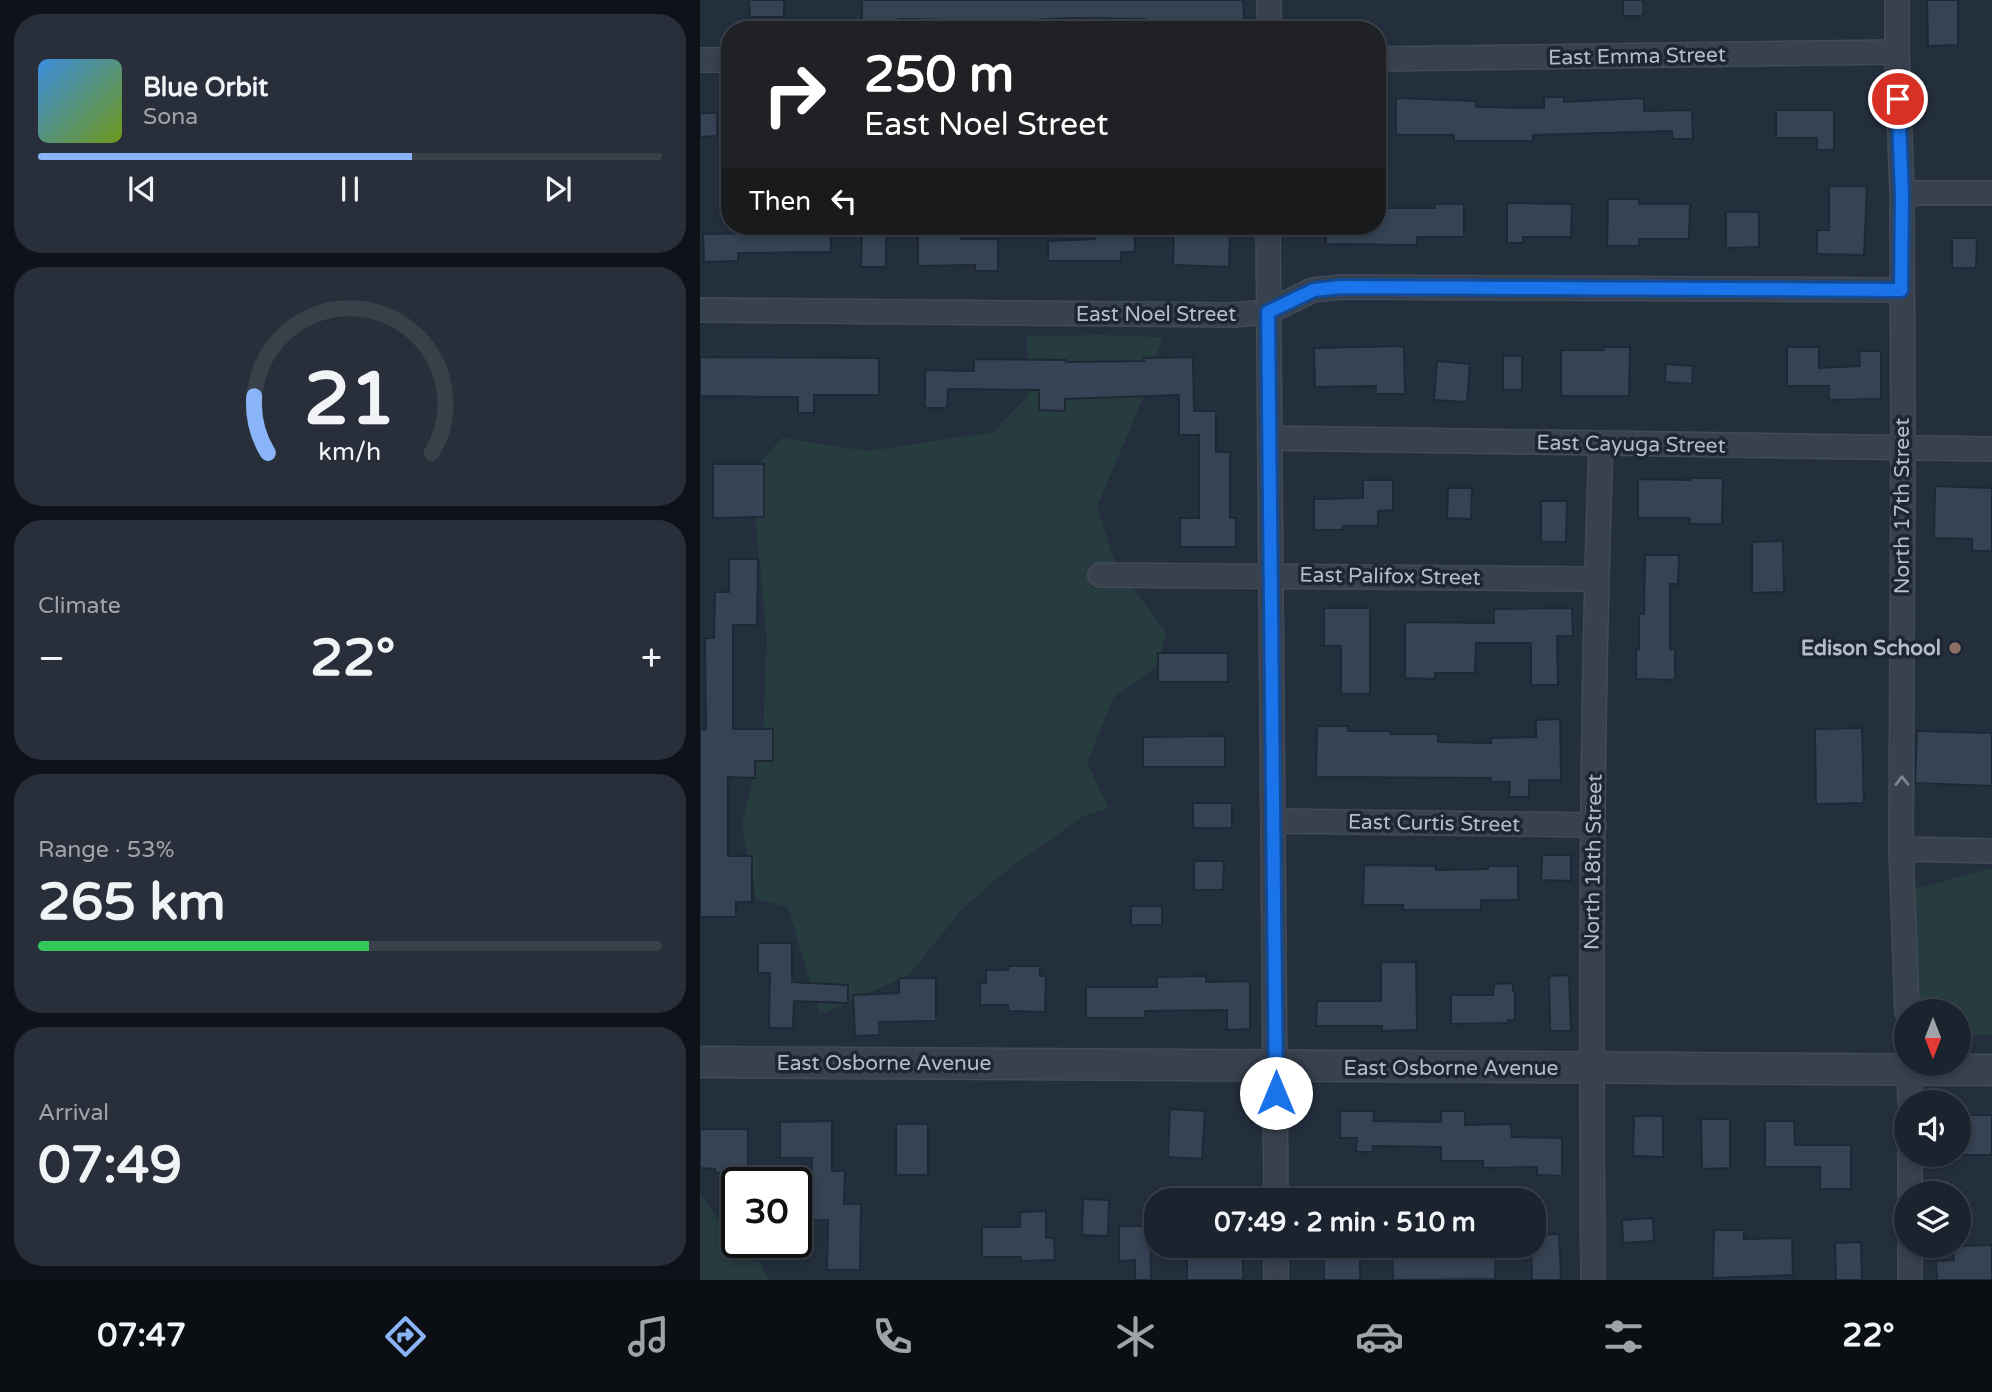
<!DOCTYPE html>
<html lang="en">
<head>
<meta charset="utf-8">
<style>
	:root { --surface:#1b232e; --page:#282f3a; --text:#f1f3f6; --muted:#a0a4aa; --line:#39404a; --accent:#8ab4f8 }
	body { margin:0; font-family:"Varela Round",sans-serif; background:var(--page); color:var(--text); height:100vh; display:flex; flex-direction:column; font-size:26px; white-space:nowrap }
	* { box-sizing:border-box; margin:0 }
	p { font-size:23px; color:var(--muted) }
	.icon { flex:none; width:38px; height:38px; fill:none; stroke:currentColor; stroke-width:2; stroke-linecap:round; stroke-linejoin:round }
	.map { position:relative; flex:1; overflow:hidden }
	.panel { display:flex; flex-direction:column; gap:14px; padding:14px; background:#0f1319; width:700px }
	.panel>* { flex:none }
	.guide { position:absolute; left:21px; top:21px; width:665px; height:214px; border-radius:28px; box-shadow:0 4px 10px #0003,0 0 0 2px var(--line); background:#202124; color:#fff; overflow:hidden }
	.needle { width:46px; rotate:180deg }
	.tools { position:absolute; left:1194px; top:999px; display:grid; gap:14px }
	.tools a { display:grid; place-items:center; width:77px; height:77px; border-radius:50%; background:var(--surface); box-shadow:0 4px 10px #0003,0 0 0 2px var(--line); font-size:35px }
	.speed { position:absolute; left:21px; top:1167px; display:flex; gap:14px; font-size:35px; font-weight:700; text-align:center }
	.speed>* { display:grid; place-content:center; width:91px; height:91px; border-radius:50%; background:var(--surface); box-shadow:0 4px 10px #0003,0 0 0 2px var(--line); line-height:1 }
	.speed .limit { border:4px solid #111; border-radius:10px; background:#fff; color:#111 }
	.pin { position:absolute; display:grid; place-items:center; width:60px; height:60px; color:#fff; margin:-30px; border:4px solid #fff; border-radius:50%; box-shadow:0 2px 7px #0007 }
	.me { position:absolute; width:77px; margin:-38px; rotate:0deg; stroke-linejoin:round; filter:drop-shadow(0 0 5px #0008) }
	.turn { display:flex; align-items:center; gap:24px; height:147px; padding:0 28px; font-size:32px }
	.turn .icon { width:91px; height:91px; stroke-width:2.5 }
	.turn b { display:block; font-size:49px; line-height:60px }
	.then { display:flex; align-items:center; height:66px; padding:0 28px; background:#0003; gap:14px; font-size:26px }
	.big { font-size:52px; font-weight:700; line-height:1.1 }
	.panel .tile { flex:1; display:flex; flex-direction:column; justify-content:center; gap:10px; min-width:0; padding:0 24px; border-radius:28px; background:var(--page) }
	.panel .dial { align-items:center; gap:0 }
	.dial svg { height:182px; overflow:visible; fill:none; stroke:var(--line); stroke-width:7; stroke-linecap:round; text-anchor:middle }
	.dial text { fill:var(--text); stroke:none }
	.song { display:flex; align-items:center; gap:21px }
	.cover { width:84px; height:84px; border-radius:10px; background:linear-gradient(135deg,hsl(210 70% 55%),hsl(80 70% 35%)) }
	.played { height:7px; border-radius:4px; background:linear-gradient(90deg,var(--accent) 60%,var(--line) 60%) }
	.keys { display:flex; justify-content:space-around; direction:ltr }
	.heat { display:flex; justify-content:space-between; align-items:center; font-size:38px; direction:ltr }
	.charge { height:10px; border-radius:5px; background:linear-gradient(90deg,#34c759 53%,var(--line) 0) }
	.trip { position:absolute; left:444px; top:1188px; width:402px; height:70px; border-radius:28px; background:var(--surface); box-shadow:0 4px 10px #0003,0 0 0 2px var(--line); font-weight:700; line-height:70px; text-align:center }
	.menu { display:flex; height:112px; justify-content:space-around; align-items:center; background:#0b0e12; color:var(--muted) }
	.menu .icon { width:49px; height:49px }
	.menu .on { color:var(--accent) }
	.menu b { font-size:32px; color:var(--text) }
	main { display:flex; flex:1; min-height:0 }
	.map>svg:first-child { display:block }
</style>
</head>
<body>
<main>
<section class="panel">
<div class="tile">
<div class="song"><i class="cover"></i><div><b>Blue Orbit</b><p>Sona</p></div></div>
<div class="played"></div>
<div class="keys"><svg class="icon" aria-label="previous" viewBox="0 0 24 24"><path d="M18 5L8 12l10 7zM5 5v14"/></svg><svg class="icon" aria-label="pause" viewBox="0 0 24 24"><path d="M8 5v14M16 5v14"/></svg><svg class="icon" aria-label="next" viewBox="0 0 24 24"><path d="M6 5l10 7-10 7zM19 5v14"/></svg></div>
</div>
<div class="tile dial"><svg viewBox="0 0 100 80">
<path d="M14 69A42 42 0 1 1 86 69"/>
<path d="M14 69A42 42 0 0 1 8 44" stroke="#8ab4f8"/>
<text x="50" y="56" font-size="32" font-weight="700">21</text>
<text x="50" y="72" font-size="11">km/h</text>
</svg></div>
<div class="tile"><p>Climate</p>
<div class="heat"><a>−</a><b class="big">22°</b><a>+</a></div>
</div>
<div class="tile"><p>Range · 53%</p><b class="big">265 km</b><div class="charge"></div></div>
<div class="tile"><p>Arrival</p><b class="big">07:49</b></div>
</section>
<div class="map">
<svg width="1292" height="1280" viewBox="0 0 1292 1280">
	<rect width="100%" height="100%" fill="#242f3e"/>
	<path fill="#263c3f" d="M 399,335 L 462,337 L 445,393 L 397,507 L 415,563 L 390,563 L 390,587 L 432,587 L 466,632 L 457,667 L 413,698 L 387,763 L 409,808 L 382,817 L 302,874 L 262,909 L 209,975 L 120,1015 L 88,907 L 56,899 L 42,825 L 63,734 L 67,638 L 51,473 L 82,438 L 168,451 L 293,432 L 328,396 L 327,336 Z
		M 1292,868 L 1292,1035 L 1258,1035 L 1258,1012 L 1218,1011 L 1214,889 Z
		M 0,1193 L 16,1217 L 37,1239 L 37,1242 L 40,1243 L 61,1264 L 69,1280 L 0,1280 Z"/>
	<path fill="#364354" stroke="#1f2835" stroke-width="2" d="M 49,0 L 84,0 L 84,17 L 50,17 Z
		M 162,0 L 543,0 L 544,21 L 446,22 L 445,19 L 371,18 L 311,21 L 199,19 L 199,22 L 162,22 Z
		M 923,0 L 943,0 L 943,16 L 923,16 Z
		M 1227,0 L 1258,0 L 1258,45 L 1228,46 Z
		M 844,97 L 864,97 L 864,102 L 944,98 L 944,111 L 992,110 L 993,139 L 972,139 L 972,131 L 833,135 L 833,141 L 754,141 L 754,135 L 696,135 L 696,98 L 776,101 L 776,107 L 844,108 Z
		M 1076,110 L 1134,110 L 1134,150 L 1117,150 L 1117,138 L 1076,138 Z
		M 0,113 L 17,113 L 17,136 L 0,137 Z
		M 1129,186 L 1167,186 L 1164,255 L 1117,254 L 1117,230 L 1129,230 Z
		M 908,199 L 939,199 L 939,204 L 990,204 L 989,239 L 939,239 L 939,246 L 907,246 Z
		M 807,203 L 872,204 L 871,237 L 823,237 L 823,243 L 807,243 Z
		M 735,204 L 764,204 L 764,237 L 717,237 L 717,245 L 626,244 L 626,226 L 677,226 L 677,208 L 735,208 Z
		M 1026,212 L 1059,212 L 1059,247 L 1026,248 Z
		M 66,226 L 131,226 L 131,252 L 38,253 L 38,261 L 4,262 L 3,234 L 66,233 Z
		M 242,226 L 261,226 L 261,239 L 298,239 L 298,271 L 275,271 L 275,265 L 218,266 L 218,231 L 242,231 Z
		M 394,228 L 435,228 L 435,252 L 421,252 L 421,261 L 348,261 L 348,241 L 395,239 Z
		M 474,229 L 530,231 L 529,267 L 473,265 Z
		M 162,233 L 186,233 L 186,267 L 161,267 Z
		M 1252,238 L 1277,238 L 1276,268 L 1252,268 Z
		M 704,346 L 705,394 L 676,394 L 676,386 L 615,387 L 614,348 Z
		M 904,347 L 930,347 L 929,396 L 861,396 L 861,350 L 904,350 Z
		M 1087,347 L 1119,347 L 1119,368 L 1160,366 L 1159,351 L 1181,351 L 1181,399 L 1129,400 L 1129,386 L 1087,386 Z
		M 803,356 L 822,356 L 822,390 L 803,390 Z
		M 0,357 L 179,358 L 179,395 L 114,395 L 114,413 L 98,413 L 98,397 L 0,396 Z
		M 493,357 L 494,411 L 516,411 L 516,452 L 530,452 L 530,518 L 536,518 L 536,547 L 480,547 L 480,518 L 499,518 L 499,435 L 479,435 L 479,395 L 365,399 L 365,411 L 339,410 L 339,390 L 248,389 L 247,408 L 225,408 L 225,370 L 274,371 L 274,359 L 366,360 L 366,362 L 444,361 L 444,358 Z
		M 737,361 L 770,364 L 767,402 L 734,400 Z
		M 966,364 L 993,366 L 992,384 L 965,382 Z
		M 13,464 L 64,464 L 64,517 L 13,518 Z
		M 990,478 L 1023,478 L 1022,524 L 990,524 L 990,518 L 938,518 L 938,479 L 990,480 Z
		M 663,480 L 693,480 L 693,510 L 678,511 L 678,526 L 643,526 L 643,530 L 614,530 L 614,499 L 663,498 Z
		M 1235,486 L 1292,488 L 1292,551 L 1272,551 L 1272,539 L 1234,538 Z
		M 748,488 L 772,488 L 771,519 L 747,518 Z
		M 841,501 L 867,501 L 866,542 L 841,542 Z
		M 1083,541 L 1084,592 L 1052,593 L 1052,542 Z
		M 945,555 L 979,555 L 978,584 L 970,584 L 970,649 L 975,649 L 975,680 L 936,679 L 936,649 L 939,649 L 939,614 L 944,614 Z
		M 29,559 L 58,559 L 57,625 L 33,625 L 33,729 L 73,729 L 73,761 L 55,761 L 55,778 L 28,777 L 28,856 L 52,856 L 52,902 L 36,902 L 36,917 L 0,917 L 0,729 L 6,729 L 5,638 L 14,638 L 15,592 L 29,592 Z
		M 624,608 L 670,608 L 670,694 L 641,694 L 641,646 L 624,646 Z
		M 872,608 L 873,636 L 857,636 L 858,685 L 831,685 L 831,643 L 776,643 L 775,673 L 735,673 L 735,679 L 705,678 L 705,622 L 794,623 L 794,609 Z
		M 458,653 L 528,653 L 528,682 L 458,682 Z
		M 860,719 L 861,780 L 829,780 L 829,797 L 809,797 L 810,782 L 791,782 L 791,778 L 616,777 L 617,726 L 648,726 L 648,731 L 690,731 L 690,734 L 738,734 L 738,742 L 791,743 L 791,738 L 836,737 L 836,720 Z
		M 1162,728 L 1164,803 L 1116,804 L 1115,729 Z
		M 1217,731 L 1292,733 L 1292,786 L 1215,783 Z
		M 525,736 L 525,767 L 443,767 L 443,737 Z
		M 493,803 L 532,803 L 532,828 L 493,828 Z
		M 842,855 L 871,855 L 871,881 L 841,880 Z
		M 494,861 L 524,861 L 523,890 L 494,890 Z
		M 664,865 L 736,866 L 736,870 L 788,869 L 788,866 L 818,866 L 818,900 L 781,900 L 781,910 L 703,910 L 703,905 L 663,905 Z
		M 431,906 L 462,906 L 462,925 L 431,925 Z
		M 58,943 L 92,943 L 92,982 L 148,985 L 148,1003 L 94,1001 L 93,1028 L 69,1028 L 70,973 L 58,973 Z
		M 681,962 L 716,962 L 717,1030 L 682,1031 L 682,1026 L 616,1026 L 617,1001 L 681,1001 Z
		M 309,966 L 340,966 L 340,976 L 346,976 L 345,1012 L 308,1011 L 308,1005 L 280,1005 L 280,983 L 286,983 L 286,970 L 308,970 Z
		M 869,975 L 871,1031 L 850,1031 L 849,976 Z
		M 506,976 L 506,982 L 550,981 L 550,1029 L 527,1030 L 527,1010 L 445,1011 L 445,1018 L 386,1018 L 386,987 L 457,987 L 457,977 Z
		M 199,978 L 236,978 L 236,1021 L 179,1022 L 180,1035 L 155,1036 L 153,995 L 199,993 Z
		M 813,983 L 813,991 L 815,991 L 815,1020 L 808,1020 L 808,1023 L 751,1024 L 751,995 L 793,995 L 794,984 Z
		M 470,1109 L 505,1111 L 502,1159 L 468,1157 Z
		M 640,1111 L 674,1111 L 673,1121 L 741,1122 L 741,1111 L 765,1111 L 765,1125 L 811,1124 L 812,1137 L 862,1138 L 862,1176 L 837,1175 L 837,1167 L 783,1168 L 783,1161 L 741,1161 L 741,1147 L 673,1146 L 673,1152 L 656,1152 L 657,1138 L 640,1138 Z
		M 1258,1115 L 1292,1115 L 1292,1155 L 1258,1155 Z
		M 934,1116 L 963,1116 L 963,1157 L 933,1156 Z
		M 1001,1119 L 1030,1119 L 1030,1168 L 1002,1169 Z
		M 132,1121 L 132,1171 L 145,1171 L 144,1204 L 161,1204 L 160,1270 L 127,1270 L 128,1220 L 111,1220 L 112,1158 L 80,1158 L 80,1122 Z
		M 1065,1121 L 1094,1121 L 1095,1145 L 1151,1145 L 1151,1189 L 1120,1189 L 1120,1167 L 1065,1167 Z
		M 196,1124 L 228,1124 L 228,1175 L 196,1175 Z
		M 0,1129 L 48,1129 L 48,1172 L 15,1173 L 15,1169 L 0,1168 Z
		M 383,1199 L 409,1200 L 408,1236 L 382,1235 Z
		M 346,1211 L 346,1238 L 354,1238 L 355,1260 L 321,1261 L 321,1257 L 282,1257 L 282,1227 L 320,1227 L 320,1212 Z
		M 953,1218 L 954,1241 L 923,1243 L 922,1220 Z
		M 419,1226 L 450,1226 L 451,1280 L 435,1280 L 435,1260 L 419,1261 Z
		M 1014,1230 L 1044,1230 L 1044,1239 L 1092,1238 L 1093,1275 L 1013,1278 Z
		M 859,1234 L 861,1280 L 832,1280 L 831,1246 L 835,1246 L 835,1235 Z
		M 1161,1242 L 1162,1280 L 1136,1280 L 1135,1243 Z
		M 1292,1245 L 1292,1280 L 1237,1280 L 1236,1261 L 1254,1260 L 1253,1246 Z
		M 692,1246 L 768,1246 L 768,1250 L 796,1251 L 795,1279 L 693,1280 Z
		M 543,1249 L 543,1280 L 487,1280 L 487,1250 Z
		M 624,1257 L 660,1257 L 660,1280 L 624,1280 Z"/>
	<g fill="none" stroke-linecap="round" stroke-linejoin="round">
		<defs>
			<path id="minor" d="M 1197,0 L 1197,52 L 1202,193 L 1203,449 L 1201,849 L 1207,1012
				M 569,30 L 569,0
				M 677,59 L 1197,52
				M 0,60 L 30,60
				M 1202,193 L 1292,193
				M 568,226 L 576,1200
				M 0,310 L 534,315 L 568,312 L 613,290 L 641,287 L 1201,290
				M 570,438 L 1292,449
				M 400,575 L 896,579
				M 575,821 L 894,825
				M 1201,849 L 1292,851
				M 1209,1064 L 1210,1102
				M 1210,1155 L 1210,1194
				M 1210,1246 L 1210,1280
				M 576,1280 L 576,1246
				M 893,1280 C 891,1001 891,722 901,444"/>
			<path id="tertiary" d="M 0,1062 L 1292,1070"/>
		</defs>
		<use href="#minor" stroke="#414a57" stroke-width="26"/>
		<use href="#tertiary" stroke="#414a57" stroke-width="33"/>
		<use href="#minor" stroke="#38414e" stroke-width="23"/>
		<use href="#tertiary" stroke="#38414e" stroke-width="30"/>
	</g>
	<defs><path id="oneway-chevron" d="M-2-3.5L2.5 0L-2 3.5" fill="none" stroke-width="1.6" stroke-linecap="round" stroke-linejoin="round" transform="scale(1.75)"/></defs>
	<use stroke="#7c8592" href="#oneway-chevron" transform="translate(1202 781) rotate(-90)"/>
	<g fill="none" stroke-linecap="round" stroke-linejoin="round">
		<defs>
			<path id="route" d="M 576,1093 L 568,312 L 614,290 L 641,287 L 1201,290 L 1202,193 L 1198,99"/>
		</defs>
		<use href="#route" stroke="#114b97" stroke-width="18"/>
		<use href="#route" stroke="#1a73e8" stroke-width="12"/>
	</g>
	<circle fill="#8d6e63" stroke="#1d2633" stroke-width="2.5" cx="1255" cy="648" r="7"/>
	<g text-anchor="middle" stroke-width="7" stroke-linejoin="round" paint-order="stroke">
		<g font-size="21" fill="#b4bcc9" stroke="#1d2633">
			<text transform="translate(937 56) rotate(-1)" y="7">East Emma Street</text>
			<text x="456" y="321">East Noel Street</text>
			<text transform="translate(931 444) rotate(1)" y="7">East Cayuga Street</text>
			<text transform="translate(1202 506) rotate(-90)" y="7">North 17th Street</text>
			<text transform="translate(690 576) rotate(1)" y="7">East Palifox Street</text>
			<text transform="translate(734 823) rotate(1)" y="7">East Curtis Street</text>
			<text transform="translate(893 862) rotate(-89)" y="7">North 18th Street</text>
			<text x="184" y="1070">East Osborne Avenue</text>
			<text x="751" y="1075">East Osborne Avenue</text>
		</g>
		<g font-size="21" font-weight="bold" fill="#b4bcc9" stroke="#1d2633" text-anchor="end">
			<text x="1241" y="655">Edison School</text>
		</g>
	</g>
</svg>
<div class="tools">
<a><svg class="needle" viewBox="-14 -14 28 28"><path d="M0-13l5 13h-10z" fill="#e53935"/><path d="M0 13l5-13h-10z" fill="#a0a4aa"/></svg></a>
<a><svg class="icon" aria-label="sound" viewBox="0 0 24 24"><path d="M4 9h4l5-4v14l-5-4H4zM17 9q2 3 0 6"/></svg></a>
<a><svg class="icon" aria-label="layers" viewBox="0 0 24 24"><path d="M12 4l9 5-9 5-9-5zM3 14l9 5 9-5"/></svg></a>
</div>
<div class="speed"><div class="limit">30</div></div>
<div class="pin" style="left:1198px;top:99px;background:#d93025"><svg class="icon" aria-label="arrive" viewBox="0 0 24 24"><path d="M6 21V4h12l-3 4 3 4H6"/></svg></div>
<svg class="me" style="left:576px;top:1093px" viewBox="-20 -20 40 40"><circle r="19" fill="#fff"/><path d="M0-13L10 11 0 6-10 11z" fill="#1a73e8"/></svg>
<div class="trip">07:49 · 2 min · 510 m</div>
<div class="guide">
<div class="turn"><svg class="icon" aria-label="right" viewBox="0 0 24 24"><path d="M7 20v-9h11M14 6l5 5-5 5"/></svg><div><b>250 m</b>East Noel Street</div></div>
<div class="then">Then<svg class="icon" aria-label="left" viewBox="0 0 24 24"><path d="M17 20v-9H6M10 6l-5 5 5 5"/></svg></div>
</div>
</div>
</main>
<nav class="menu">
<b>07:47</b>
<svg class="icon on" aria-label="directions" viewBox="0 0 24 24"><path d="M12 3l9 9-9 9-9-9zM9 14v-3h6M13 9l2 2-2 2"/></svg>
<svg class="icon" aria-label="music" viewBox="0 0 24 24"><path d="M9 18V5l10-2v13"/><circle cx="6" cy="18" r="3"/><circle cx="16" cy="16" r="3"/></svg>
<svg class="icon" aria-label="phone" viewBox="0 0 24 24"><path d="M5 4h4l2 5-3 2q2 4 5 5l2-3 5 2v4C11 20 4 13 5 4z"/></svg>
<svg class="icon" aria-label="climate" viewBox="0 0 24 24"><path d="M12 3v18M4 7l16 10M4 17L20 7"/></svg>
<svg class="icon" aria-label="car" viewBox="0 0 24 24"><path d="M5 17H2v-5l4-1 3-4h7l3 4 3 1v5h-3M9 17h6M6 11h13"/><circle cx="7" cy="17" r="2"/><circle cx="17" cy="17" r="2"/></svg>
<svg class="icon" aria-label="filters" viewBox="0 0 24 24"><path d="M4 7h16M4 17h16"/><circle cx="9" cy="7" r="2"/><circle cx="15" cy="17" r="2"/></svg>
<b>22°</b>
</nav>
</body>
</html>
